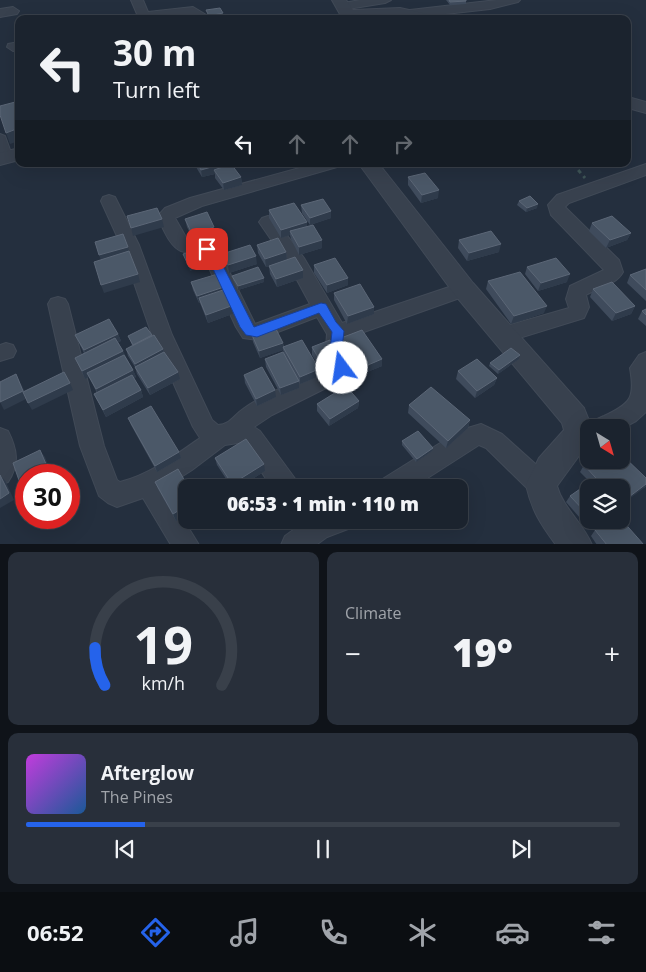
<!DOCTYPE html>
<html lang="en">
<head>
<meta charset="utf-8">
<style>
	:root { --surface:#1b232e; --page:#282f3a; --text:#f1f3f6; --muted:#a0a4aa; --line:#39404a; --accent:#2563eb }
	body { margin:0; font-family:"Open Sans",sans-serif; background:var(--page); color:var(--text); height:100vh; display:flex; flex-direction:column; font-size:19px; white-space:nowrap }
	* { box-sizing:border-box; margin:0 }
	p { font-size:16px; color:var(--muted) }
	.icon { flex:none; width:28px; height:28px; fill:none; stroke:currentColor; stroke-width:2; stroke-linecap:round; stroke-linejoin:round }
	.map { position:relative; height:544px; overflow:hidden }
	.drawer { display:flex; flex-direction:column; gap:8px; padding:8px; background:#0f1319; flex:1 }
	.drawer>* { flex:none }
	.guide { position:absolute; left:15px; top:15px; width:616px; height:152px; border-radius:10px; box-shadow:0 5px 20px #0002,0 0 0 1px var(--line); background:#1b232e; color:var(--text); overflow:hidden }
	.needle { width:32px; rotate:143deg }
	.fabs { position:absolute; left:580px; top:419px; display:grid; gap:10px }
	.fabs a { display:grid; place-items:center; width:50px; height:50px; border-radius:10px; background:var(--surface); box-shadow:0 5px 20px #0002,0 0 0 1px var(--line); font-size:25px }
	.speed { position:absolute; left:15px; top:464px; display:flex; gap:10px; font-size:25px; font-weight:700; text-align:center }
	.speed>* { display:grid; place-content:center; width:65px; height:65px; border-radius:50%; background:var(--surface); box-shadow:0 5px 20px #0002,0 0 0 1px var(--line); line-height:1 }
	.speed .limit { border:8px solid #d22; background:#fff; color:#111 }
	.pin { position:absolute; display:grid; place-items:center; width:42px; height:42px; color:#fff; margin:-21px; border-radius:10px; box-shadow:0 2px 8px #0006 }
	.me { position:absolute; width:55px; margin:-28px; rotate:346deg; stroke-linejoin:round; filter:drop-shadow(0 0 4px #0008) }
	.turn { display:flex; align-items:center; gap:18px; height:105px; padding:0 15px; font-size:22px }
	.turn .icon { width:65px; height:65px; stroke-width:2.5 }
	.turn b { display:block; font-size:35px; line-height:42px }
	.lanes { display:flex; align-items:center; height:48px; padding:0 15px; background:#0003; justify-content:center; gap:25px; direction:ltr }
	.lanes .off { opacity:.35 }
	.big { font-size:38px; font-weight:800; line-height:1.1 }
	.drawer .widget { flex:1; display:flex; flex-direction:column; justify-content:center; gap:8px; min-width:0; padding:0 18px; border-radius:10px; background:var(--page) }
	.drawer .dial { align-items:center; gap:0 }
	.dial svg { height:130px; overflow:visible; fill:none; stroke:var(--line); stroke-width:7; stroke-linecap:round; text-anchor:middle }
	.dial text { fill:var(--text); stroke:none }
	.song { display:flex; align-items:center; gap:15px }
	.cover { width:60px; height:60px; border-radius:8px; background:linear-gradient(135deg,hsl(290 70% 55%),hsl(210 70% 35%)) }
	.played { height:5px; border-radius:2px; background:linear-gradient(90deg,var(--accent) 20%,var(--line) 20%) }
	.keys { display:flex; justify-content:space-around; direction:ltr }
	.heat { display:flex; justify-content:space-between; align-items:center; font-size:28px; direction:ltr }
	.drawer .tiles { flex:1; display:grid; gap:8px; grid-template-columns:1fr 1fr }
	.widget:last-child { grid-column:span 2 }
	.trip { position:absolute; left:178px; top:479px; width:290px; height:50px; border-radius:10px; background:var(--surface); box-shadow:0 5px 20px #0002,0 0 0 1px var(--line); font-weight:800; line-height:50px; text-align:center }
	.tabs { display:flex; height:80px; justify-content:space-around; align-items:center; background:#0b0e12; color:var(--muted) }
	.tabs .icon { width:35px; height:35px }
	.tabs .selected { color:var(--accent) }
	.tabs b { font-size:22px; color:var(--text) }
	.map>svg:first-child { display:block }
</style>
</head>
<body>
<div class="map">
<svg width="646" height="545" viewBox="0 0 646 545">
	<rect width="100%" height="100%" fill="#242f3e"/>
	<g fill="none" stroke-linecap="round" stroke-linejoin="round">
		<defs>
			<path id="minor" d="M 131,0 L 143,0 L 148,12 L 193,7 L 208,16 L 205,19 L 198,19 L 191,15 L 143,19 L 137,14 Z
				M 360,0 L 391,0 L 385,3 L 342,10 L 336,6 L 338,4 Z
				M 497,0 L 520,0 L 518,2 L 490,9 L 410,18 L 404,14 L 410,10 Z
				M 13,7 L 19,11 L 17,14 L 0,17 L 0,9 Z
				M 19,42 L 19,50 L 13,51 L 7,47 L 8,44 Z
				M 0,134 L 5,136 L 13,158 L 11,161 L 0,162 Z
				M 314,164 L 339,164 L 337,167 L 202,206 L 175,218 L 187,239 L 213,244 L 218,249 L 255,324 L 310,304 L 290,267 L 259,222 L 262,218 L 268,216 L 274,218 L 304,258 L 342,323 L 464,282 L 471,284 L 474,289 L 471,294 L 347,338 L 346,347 L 352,363 L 344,379 L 272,415 L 254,427 L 260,431 L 296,480 L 299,488 L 272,488 L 244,445 L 238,443 L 225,445 L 192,470 L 164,488 L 199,545 L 171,545 L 143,498 L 117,507 L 108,503 L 99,496 L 80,446 L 48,304 L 51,299 L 58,297 L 65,299 L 68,304 L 104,446 L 117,480 L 120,482 C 149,475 176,455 200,438 L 193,427 L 152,335 L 121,245 L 101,201 L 103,197 L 109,195 L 115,197 L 139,245 L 172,335 L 212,420 L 218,425 C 230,425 234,415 243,409 C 267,392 301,380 328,367 L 331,363 L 326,347 L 327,334 L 317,317 L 257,340 L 243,338 L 236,327 L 204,257 C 199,252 189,254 181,251 C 169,246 163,227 157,217 L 165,208 L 190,198 Z
				M 646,164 L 646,175 L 569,203 L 565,207 L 619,260 L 623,272 C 616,285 599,287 586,295 L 589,307 L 584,318 L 503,343 L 496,341 L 493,335 L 496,329 L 569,308 L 566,299 L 570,286 L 604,270 L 551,215 L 548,205 L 557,195 Z
				M 6,343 L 13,345 L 16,351 L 13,357 L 0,361 L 0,345 Z
				M 646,352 L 646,412 L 636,421 L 621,429 L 621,428 L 590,428 C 593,420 597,419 604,416 C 632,403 635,397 630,368 L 639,355 Z
				M 481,424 L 502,434 L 550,477 L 553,485 L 550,493 L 541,497 L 532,493 L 486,448 L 479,445 L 412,488 L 378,488 L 381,480 L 461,430 Z
				M 0,428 L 8,431 C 17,449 20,464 8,482 L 0,485 Z
				M 297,520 L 352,520 L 348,529 L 327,537 L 316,545 L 281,545 L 285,536 L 300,525 Z"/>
			<path id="tertiary" d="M 332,0 L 346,0 L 353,10 L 400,8 L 436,16 L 439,19 L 349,19 L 341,16 Z
				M 628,97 L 646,102 L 646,113 L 628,108 Z
				M 19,148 L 19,160 L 0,165 L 0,153 Z
				M 359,164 L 379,164 L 473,283 L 584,408 L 592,428 L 589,428 L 589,442 L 557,486 C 563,508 583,523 592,545 L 556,545 C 540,523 532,511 526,485 L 539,458 L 564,430 L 562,423 L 455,295 Z"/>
		</defs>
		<use href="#minor" stroke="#414a57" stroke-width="2"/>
		<use href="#tertiary" stroke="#414a57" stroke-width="2"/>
		<path stroke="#3f5557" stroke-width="3" stroke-dasharray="4 4" stroke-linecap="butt" d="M 573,164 L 585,178"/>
		<use href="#minor" fill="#38414e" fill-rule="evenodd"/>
		<use href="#tertiary" fill="#38414e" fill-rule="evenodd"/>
	</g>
	<path fill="#3f4b5c" d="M 446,0 L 466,0 L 466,4 L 450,5 Z
		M 196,164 L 222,164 L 222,167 L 227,166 L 226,164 L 246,164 L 233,167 L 241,177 L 242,185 L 224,190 L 215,178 L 215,174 L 202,177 L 196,167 Z
		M 408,177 L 438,198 L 421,203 L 408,185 Z
		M 519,201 L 537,208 L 526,212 L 517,205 Z
		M 301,205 L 331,211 L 331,218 L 310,225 L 302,213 Z
		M 269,210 L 307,222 L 307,227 L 322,248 L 299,255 L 291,239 L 290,235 L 281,238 L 269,218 Z
		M 185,219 L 216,235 L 194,242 L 187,227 Z
		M 592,223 L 631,233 L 627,240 L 606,248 L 589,231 Z
		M 459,240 L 499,252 L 467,261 L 458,248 Z
		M 257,245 L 286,252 L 287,260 L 303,278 L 277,287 L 270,274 L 269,266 L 266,267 L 258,253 Z
		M 222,254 L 257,264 L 229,273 L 223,262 Z
		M 314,265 L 348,285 L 327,293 L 314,273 Z
		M 527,267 L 567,282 L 538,291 L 525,274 Z
		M 646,269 L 646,301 L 627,283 L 630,275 Z
		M 232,276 L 264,282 L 238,290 L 233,280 Z
		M 488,281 L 544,313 L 511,324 L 486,289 Z
		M 191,282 L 228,293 L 234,305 L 235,313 L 208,323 L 200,303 L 199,303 L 193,290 Z
		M 593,289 L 635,306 L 631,314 L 612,321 L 590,297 Z
		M 334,293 L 374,307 L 374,314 L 347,324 L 334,300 Z
		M 646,309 L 646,326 L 638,319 L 642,311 Z
		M 118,334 L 121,341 L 118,342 L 133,370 L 136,377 L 134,378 L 141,390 L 143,397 L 106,417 L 94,394 L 97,393 L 89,377 L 85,379 L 75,358 L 84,353 L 75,335 Z
		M 252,335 L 283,343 L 284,347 L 319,369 L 320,376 L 300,384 L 299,381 L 299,388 L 281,395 L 266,367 L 265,359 L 284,354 L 283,350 L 260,358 L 253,342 Z
		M 128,336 L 152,336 L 163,349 L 164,352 L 180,379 L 150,395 L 137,374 L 135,367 L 128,356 L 126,349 L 132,345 Z
		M 341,338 L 382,366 L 360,375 L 341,346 Z
		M 312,347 L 341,359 L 341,366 L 323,374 L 312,355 Z
		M 519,359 L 498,374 L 489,366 L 490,363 Z
		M 458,371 L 497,378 L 494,385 L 475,398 L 456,379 Z
		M 244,375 L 276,397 L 257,406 L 245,383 Z
		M 359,401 L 358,408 L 329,426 L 317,411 L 317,404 Z
		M 409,405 L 470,420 L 468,428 L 446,448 L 408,413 Z
		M 128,418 L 179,452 L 181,458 L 157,472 L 131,425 Z
		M 402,441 L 433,448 L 432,451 L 416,462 L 402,445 Z
		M 215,458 L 265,471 L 238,488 L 232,488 L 217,465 Z
		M 584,465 L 646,478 L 646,486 L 644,488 L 589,488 L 589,520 L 595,520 L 587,526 L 566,502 L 570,496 L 590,482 L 580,472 Z
		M 155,482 L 186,488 L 186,514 L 176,521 L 158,489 Z
		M 595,530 L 644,545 L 597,545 L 591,536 Z"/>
	<path fill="#2f3b4b" d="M 223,13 L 224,16 L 209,19 L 209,16 Z
		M 19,128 L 19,141 L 10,144 L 6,133 Z
		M 222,164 L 223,172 L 214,170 L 215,174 L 202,177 L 201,170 Z
		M 232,164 L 246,164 L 229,169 L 228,165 Z
		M 241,177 L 242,185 L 224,190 L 223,183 Z
		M 439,190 L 438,198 L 421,203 L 422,195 Z
		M 538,204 L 537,208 L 526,212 L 527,208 Z
		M 331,211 L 331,218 L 310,225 L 310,218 Z
		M 162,219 L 164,227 L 133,236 L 131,228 Z
		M 307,222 L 307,230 L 290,231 L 290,235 L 281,238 L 281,230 Z
		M 214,227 L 216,235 L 194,242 L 192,234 Z
		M 631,233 L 627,240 L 606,248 L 610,240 Z
		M 322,240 L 322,248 L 299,255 L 299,247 Z
		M 501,244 L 499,252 L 467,261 L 469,253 Z
		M 128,247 L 130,254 L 102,263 L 99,255 Z
		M 286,252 L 287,260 L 266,267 L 265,259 Z
		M 256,256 L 257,264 L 229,273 L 228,265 Z
		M 210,260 L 211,264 L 190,271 L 189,267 Z
		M 303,270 L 303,278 L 277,287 L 276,279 Z
		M 138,274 L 140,282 L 104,293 L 101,285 Z
		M 570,274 L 567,282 L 538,291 L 541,283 Z
		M 264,278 L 264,282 L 238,290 L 238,286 Z
		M 348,278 L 348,285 L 327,293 L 327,285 Z
		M 227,286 L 229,293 L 199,298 L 200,303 L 199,303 L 197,296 Z
		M 234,305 L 235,313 L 208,323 L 206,315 Z
		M 547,306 L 544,313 L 511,324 L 514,316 Z
		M 635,306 L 631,314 L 612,321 L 616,313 Z
		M 374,307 L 374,314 L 347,324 L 348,316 Z
		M 118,334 L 121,341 L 87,358 L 84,350 Z
		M 283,343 L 283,350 L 260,358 L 259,351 Z
		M 163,349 L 165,356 L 137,371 L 135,364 Z
		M 123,351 L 126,358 L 85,379 L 82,371 Z
		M 520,355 L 519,359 L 498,374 L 499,370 Z
		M 341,359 L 341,366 L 323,374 L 323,366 Z
		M 382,359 L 382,366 L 360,375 L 361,368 Z
		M 319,369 L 320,376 L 300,384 L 300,377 Z
		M 133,370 L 136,377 L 99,396 L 96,389 Z
		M 178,372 L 180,379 L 150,395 L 148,388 Z
		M 16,374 L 28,398 L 4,410 L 0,402 Z
		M 497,378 L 494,385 L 475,398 L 477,391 Z
		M 299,381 L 299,388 L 281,395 L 280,388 Z
		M 70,383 L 73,390 L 32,410 L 28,403 Z
		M 141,390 L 143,397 L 106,417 L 103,410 Z
		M 275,390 L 276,397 L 257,406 L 256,399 Z
		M 359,401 L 358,408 L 329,426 L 330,419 Z
		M 470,420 L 468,428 L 446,448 L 448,441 Z
		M 433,448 L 432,451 L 416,462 L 417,459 Z
		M 40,450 L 45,457 L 52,475 L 42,475 Z
		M 179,452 L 181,458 L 157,472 L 155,466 Z
		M 264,464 L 265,471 L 238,488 L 233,488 L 232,484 Z
		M 0,475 L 6,482 L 14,500 L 0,508 Z
		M 26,483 L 26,492 L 21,486 Z
		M 646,484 L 646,486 L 644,488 L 621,505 L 621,503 Z
		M 186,506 L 186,514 L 176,521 L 173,514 Z
		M 591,520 L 595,520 L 587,526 Z"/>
	<path fill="#4b5868" stroke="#5c6777" d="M 449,0 L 466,0 L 466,1 L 450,2 Z
		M 220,8 L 223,13 L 209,16 L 206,10 Z
		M 19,101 L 19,128 L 6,133 L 0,115 L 0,106 Z
		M 198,164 L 222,164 L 201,170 Z
		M 231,164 L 241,177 L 223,183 L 214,170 Z
		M 425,173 L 439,190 L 422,195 L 408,177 Z
		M 530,196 L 538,204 L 527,208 L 519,201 Z
		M 323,199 L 331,211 L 310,218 L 301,205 Z
		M 294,203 L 307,222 L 281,230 L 269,210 Z
		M 157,208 L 162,219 L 131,228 L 127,216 Z
		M 207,212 L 214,227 L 192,234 L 185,219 Z
		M 612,216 L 631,233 L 610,240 L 592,223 Z
		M 313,225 L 322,240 L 299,247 L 290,231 Z
		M 491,231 L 501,244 L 469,253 L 459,240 Z
		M 123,234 L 128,247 L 99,255 L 95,242 Z
		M 278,238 L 286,252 L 265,259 L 257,245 Z
		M 250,245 L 256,256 L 228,265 L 222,254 Z
		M 204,248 L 210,260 L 189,267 L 183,254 Z
		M 129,251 L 138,274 L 101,285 L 94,262 Z
		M 295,257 L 303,270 L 276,279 L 269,266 Z
		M 335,258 L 348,278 L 327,285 L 314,265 Z
		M 556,258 L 570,274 L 541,283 L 527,267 Z
		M 258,267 L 264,278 L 238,286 L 232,276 Z
		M 646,269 L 646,290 L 630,275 Z
		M 520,272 L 547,306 L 514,316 L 488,281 Z
		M 221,273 L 227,286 L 197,296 L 191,282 Z
		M 612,282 L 635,306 L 616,313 L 593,289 Z
		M 360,284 L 374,307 L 348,316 L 334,293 Z
		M 226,289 L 234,305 L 206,315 L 199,298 Z
		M 646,309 L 646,315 L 642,311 Z
		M 109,319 L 118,334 L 84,350 L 75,335 Z
		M 146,327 L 152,335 L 133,345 L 128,336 Z
		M 275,327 L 283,343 L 259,351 L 252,335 Z
		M 362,330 L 382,359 L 361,368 L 341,338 Z
		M 154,335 L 163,349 L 135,364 L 126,349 Z
		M 115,338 L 123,351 L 82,371 L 75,358 Z
		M 302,340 L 319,369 L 300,377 L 283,347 Z
		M 330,340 L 341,359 L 323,366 L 312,347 Z
		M 511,348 L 520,355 L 499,370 L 490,363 Z
		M 164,352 L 178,372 L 148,388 L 135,367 Z
		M 283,352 L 299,381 L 280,388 L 265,359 Z
		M 124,355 L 133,370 L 96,389 L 87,373 Z
		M 477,359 L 497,378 L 477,391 L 458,371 Z
		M 262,367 L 275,390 L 256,399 L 244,375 Z
		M 64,372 L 70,383 L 28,403 L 23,392 Z
		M 16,374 L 23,391 L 0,402 L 0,382 Z
		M 132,375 L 141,390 L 103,410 L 94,394 Z
		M 346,386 L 359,401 L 330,419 L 317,404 Z
		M 431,387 L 470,420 L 448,441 L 409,405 Z
		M 151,406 L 179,452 L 155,466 L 128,418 Z
		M 418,431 L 433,448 L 417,459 L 402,441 Z
		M 246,439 L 264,464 L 232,484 L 215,458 Z
		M 40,450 L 49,471 L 42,475 L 26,475 L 26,483 L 21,486 L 13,463 Z
		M 621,454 L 646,478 L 646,484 L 621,503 L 621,488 L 605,488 L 584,465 L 592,460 L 621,460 Z
		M 178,469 L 189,488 L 186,488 L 186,506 L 173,514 L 155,482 Z
		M 0,475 L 9,493 L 0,499 Z
		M 593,480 L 600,488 L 589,488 L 589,516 L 570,496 Z
		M 621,519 L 644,545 L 607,545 L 595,530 L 610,520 L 621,520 Z"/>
	<path fill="#2563eb" stroke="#184099" d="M 207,245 L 211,246 L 217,254 L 254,327 L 321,303 L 326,304 L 336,322 L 344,331 L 342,349 L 349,363 L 346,372 L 342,373 L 337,372 L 335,368 L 336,363 L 330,349 L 332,332 L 319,313 L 257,337 L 246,335 L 240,327 L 207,256 L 201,249 Z"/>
</svg>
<div class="fabs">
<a><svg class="needle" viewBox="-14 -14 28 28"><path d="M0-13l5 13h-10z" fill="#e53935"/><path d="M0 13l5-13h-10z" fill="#a0a4aa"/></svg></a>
<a><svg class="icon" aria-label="layers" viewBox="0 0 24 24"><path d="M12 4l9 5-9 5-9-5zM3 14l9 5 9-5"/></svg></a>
</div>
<div class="speed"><div class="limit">30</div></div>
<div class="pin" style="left:207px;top:249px;background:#d93025"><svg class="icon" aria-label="arrive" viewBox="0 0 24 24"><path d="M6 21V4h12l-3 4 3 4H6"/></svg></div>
<svg class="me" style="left:342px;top:368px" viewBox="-20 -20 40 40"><circle r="19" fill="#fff"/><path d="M0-13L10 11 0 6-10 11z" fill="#2563eb"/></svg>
<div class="trip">06:53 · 1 min · 110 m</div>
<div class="guide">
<div class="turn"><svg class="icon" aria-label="left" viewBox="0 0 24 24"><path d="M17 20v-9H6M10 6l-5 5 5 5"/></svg><div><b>30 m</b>Turn left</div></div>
<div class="lanes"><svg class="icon" aria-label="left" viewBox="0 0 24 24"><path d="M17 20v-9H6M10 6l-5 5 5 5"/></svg><svg class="icon off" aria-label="ahead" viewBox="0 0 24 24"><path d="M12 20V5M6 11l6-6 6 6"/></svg><svg class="icon off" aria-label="ahead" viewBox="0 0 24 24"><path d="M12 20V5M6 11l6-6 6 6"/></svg><svg class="icon off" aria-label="right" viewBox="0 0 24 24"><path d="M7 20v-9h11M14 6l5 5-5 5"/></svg></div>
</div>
</div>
<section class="drawer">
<div class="tiles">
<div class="widget dial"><svg viewBox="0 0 100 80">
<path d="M14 69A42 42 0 1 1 86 69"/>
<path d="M14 69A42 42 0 0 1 8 46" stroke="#2563eb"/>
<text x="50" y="56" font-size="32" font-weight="700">19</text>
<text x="50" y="72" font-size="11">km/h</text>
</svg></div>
<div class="widget"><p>Climate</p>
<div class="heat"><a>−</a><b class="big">19°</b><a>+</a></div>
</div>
<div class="widget">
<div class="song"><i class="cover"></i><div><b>Afterglow</b><p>The Pines</p></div></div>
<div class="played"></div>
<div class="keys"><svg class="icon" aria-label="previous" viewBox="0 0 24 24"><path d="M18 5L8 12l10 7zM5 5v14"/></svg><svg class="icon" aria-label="pause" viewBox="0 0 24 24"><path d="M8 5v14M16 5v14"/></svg><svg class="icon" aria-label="next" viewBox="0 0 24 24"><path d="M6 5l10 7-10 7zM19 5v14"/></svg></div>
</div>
</div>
</section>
<nav class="tabs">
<b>06:52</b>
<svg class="icon selected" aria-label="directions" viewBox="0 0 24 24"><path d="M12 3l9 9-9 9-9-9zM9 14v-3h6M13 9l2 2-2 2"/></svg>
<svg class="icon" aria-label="music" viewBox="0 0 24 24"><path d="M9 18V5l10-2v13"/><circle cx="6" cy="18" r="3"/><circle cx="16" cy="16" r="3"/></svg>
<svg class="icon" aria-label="phone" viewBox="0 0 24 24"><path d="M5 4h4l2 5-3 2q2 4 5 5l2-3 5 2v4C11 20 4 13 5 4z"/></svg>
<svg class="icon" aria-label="climate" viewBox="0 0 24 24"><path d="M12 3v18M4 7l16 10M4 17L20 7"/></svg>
<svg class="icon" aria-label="car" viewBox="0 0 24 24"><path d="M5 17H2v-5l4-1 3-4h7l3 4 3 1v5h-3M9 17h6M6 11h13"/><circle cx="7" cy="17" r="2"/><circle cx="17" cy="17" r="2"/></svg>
<svg class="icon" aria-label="filters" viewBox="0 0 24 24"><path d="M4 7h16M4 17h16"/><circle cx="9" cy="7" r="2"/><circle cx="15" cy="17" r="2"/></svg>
</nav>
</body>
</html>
